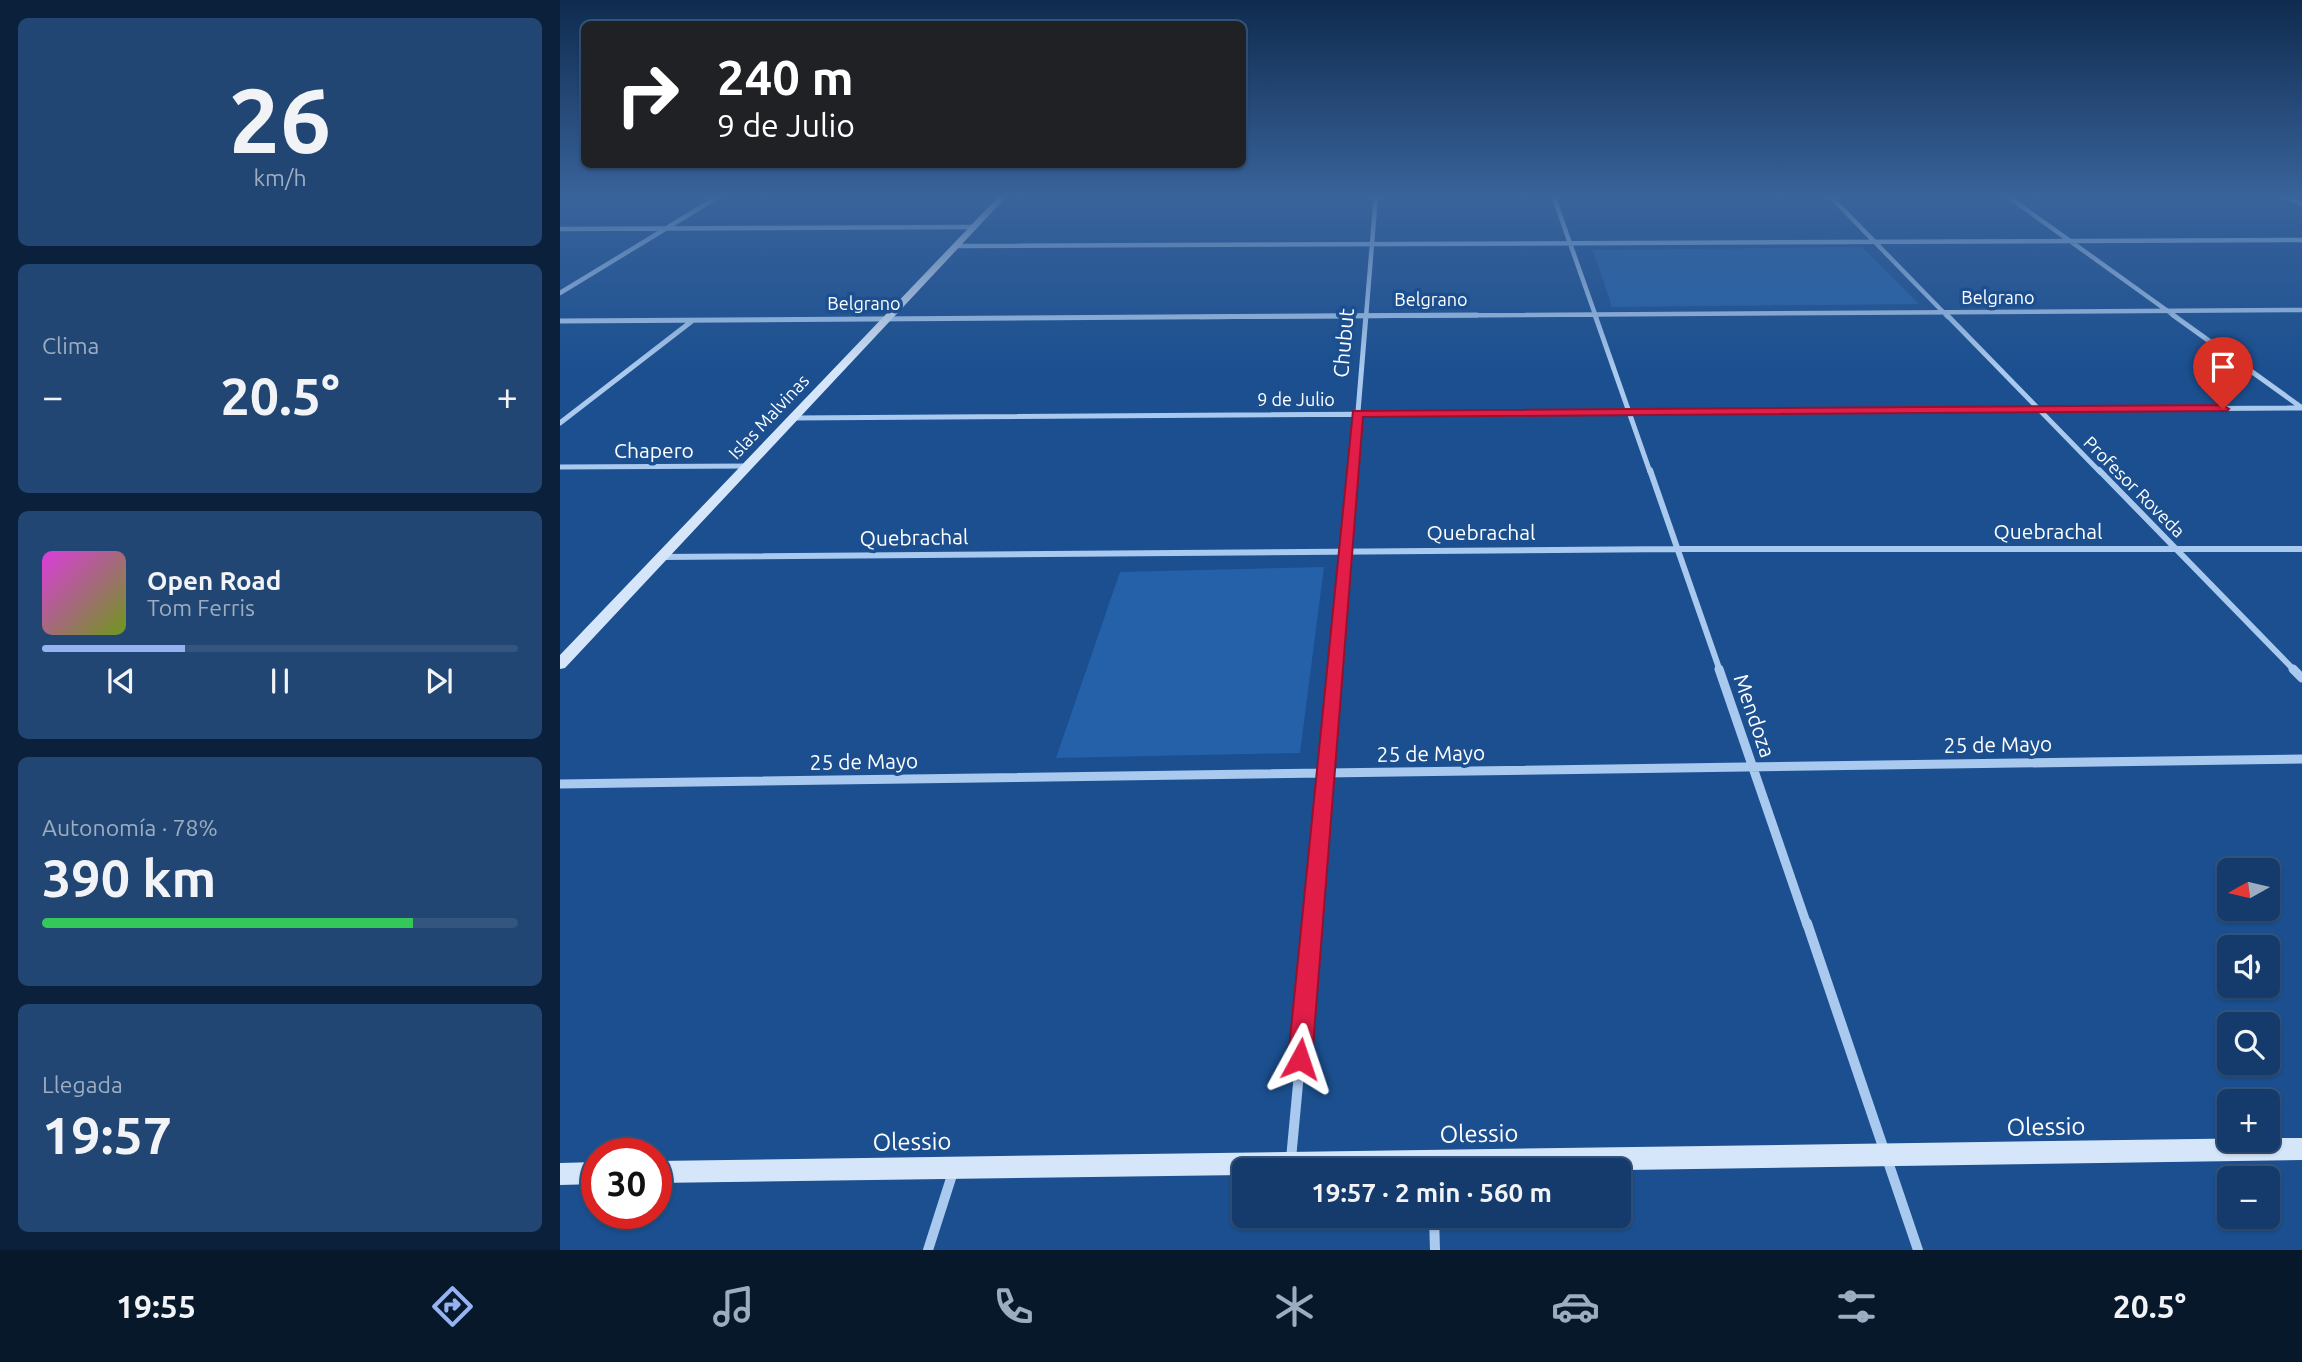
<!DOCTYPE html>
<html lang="es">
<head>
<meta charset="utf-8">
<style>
	:root { --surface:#143b6b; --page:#214673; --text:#f1f3f6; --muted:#9dadc1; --line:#33557e; --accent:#95b2f1 }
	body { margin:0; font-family:Ubuntu,sans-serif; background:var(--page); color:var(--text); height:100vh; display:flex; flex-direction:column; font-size:26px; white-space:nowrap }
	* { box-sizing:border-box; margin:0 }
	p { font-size:23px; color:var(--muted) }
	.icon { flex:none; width:38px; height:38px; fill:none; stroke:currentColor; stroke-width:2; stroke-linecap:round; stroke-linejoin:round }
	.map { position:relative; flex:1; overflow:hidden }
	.details { display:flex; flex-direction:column; gap:18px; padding:18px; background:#0b203b; width:560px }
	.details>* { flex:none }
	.banner { position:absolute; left:21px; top:21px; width:665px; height:147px; border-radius:10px; box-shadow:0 2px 5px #0004,0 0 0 2px var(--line); background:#202124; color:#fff; overflow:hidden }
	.needle { width:46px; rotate:262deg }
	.buttons { position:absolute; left:1657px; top:858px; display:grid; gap:14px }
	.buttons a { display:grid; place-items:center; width:63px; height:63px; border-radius:10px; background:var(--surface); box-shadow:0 2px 5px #0004,0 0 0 2px var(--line); font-size:35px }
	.speed { position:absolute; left:21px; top:1138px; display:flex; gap:14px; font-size:35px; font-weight:700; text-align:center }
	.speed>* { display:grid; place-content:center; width:91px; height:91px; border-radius:50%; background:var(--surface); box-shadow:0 2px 5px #0004,0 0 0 2px var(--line); line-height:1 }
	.speed .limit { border:10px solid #d22; background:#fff; color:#111 }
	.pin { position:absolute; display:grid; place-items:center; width:60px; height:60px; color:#fff; margin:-72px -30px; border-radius:50% 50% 50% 0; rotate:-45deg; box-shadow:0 0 7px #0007 }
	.pin .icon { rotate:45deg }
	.me { position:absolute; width:77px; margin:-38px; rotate:5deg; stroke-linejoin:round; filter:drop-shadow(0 0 5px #0008) }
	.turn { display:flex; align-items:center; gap:24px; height:147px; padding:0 21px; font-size:32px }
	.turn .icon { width:91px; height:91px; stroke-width:2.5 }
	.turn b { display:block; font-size:49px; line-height:60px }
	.big { font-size:52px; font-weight:700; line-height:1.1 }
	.details .widget { flex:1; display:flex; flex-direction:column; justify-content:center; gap:10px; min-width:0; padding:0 24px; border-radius:10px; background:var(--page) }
	.details .dial { align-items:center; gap:0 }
	.dial b { font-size:91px; line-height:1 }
	.song { display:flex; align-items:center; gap:21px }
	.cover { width:84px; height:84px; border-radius:10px; background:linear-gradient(135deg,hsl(300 70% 55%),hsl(80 70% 35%)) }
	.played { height:7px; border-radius:4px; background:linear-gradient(90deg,var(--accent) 30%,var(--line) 30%) }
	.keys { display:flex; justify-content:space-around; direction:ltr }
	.heat { display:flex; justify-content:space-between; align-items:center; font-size:38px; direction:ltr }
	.charge { height:10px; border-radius:5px; background:linear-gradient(90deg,#34c759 78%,var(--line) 0) }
	.trip { position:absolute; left:672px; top:1158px; width:399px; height:70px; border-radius:10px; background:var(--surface); box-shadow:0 2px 5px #0004,0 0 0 2px var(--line); font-weight:700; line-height:70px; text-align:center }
	.menu { display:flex; height:112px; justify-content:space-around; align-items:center; background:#08182b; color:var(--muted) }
	.menu .icon { width:49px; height:49px }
	.menu .selected { color:var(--accent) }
	.menu b { font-size:32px; color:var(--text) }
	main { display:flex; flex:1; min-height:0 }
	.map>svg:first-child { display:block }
</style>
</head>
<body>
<main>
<section class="details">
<div class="widget dial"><b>26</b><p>km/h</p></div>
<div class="widget"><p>Clima</p>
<div class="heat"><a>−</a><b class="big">20.5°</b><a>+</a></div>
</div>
<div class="widget">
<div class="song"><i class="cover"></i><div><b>Open Road</b><p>Tom Ferris</p></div></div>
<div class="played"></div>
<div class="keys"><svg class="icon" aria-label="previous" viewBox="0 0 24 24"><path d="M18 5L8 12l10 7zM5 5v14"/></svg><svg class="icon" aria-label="pause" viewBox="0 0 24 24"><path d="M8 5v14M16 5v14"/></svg><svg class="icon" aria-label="next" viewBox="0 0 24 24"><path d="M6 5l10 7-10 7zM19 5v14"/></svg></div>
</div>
<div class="widget"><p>Autonomía · 78%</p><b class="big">390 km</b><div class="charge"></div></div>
<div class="widget"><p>Llegada</p><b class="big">19:57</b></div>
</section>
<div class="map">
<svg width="1742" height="1250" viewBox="0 0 1742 1250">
	<rect width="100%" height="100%" fill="#1b4f8f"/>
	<path fill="#2461a8" d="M 1302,247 L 1359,304 L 1052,307 L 1033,250 Z
		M 764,567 L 740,753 L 496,758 L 560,572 Z"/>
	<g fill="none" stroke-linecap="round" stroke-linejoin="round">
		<path stroke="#a9c9ee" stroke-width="4.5" d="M 993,195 L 1036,317
			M 1269,195 L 1388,317
			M 1446,195 L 1616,317
			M 1723,195 L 1742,204
			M 0,229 L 413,227
			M 397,246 L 1742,240
			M 0,293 L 161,195
			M 640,317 L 1742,310
			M 806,317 L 816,195"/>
		<path stroke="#a9c9ee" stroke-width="5" d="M 1035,315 L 1090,472
			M 1387,315 L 1540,472
			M 1613,315 L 1741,407
			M 0,321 L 917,315
			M 233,418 L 1742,408
			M 0,423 L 132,321
			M 0,467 L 187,466
			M 793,472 L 806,315"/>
		<path stroke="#a9c9ee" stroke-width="6" d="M 1090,470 L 1160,671
			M 1539,470 L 1735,671
			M 101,557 L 1116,549 L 1742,549
			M 776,671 L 793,470"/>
		<path stroke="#a9c9ee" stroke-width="9" d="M 1159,669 L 1247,925
			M 1733,669 L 1742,678
			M 0,784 L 1742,759
			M 753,925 L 776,669"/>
		<path stroke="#a9c9ee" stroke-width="10" d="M 1247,923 L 1358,1250
			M 731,1159 L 753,923
			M 874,1216 L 875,1250
			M 368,1250 L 393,1172"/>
		<path fill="#d6e6fa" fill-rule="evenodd" d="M 440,195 L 448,195 L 5,668 L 0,669 L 0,655 Z
			M 1708,1138 L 1742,1138 L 1742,1160 L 997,1171 L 684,1171 L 684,1175 L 96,1183 L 96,1161 Z
			M 37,1162 L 37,1184 L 0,1185 L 0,1163 Z"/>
	</g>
	<linearGradient id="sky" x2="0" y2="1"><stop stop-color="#0f2b4f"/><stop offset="0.53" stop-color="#39639b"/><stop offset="1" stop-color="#39639b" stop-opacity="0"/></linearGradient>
	<rect width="1742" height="370" fill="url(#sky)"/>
	<path fill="#e11d48" stroke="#92132f" stroke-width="2" d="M 1663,405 L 1669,409 L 1667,411 L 803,417 L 752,1059 L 749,1068 L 740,1071 L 732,1068 L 728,1059 L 793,411 Z"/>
	<g text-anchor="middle" stroke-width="7" stroke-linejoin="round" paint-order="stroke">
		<g font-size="18" fill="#fff" stroke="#1b4f8f">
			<text x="1438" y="304">Belgrano</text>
			<text x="871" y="306">Belgrano</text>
			<text x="304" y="310">Belgrano</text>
			<text x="736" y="406">9 de Julio</text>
			<text transform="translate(209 417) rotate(-47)" y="6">Islas Malvinas</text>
			<text transform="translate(1574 487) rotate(45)" y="6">Profesor Roveda</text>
		</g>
		<g font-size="21" fill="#fff" stroke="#1b4f8f">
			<text transform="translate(784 343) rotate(-85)" y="7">Chubut</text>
			<text x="94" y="458">Chapero</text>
			<text x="1488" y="539">Quebrachal</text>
			<text x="921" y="540">Quebrachal</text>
			<text transform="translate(354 538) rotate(-1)" y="7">Quebrachal</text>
			<text transform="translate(1194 716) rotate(71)" y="7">Mendoza</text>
			<text transform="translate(1438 745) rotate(-1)" y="7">25 de Mayo</text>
			<text transform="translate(871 754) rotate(-1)" y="7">25 de Mayo</text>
			<text transform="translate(304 762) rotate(-1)" y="7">25 de Mayo</text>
		</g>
		<g font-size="24" fill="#fff" stroke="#1b4f8f">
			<text transform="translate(1486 1127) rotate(-1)" y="8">Olessio</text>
			<text transform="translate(919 1134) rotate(-1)" y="8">Olessio</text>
			<text transform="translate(352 1142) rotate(-1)" y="8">Olessio</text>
		</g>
	</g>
</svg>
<div class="buttons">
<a><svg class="needle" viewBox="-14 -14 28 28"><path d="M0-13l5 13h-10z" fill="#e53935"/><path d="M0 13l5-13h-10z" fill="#9dadc1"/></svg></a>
<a><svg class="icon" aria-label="sound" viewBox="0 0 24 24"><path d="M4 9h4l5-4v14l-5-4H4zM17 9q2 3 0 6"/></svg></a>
<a><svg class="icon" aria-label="search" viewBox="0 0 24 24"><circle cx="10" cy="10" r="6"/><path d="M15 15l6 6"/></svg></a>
<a>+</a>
<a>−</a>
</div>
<div class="speed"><div class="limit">30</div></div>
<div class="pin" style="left:1663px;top:409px;background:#d93025"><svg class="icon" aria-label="arrive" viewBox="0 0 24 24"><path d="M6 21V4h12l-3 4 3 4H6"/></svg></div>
<svg class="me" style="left:740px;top:1059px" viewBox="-20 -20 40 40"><path d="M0-17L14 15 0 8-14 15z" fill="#e11d48" stroke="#fff" stroke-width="4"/></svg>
<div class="trip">19:57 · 2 min · 560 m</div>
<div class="banner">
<div class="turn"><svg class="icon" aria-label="right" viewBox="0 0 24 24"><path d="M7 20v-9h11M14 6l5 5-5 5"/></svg><div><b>240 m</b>9 de Julio</div></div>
</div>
</div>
</main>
<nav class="menu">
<b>19:55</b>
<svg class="icon selected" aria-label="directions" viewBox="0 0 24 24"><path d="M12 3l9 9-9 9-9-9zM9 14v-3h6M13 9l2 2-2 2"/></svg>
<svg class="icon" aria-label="music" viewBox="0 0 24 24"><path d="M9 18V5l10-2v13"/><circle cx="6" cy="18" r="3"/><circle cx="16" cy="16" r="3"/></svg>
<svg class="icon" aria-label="phone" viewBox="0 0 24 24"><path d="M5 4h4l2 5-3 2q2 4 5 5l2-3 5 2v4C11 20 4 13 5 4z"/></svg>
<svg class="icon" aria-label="climate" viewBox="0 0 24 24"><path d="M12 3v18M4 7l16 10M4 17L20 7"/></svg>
<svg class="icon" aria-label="car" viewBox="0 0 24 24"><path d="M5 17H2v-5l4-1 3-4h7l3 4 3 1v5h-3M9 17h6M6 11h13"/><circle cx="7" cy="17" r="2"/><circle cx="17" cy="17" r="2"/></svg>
<svg class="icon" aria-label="filters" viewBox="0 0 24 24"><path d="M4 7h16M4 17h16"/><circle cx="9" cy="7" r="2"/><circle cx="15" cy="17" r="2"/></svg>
<b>20.5°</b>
</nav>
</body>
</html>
